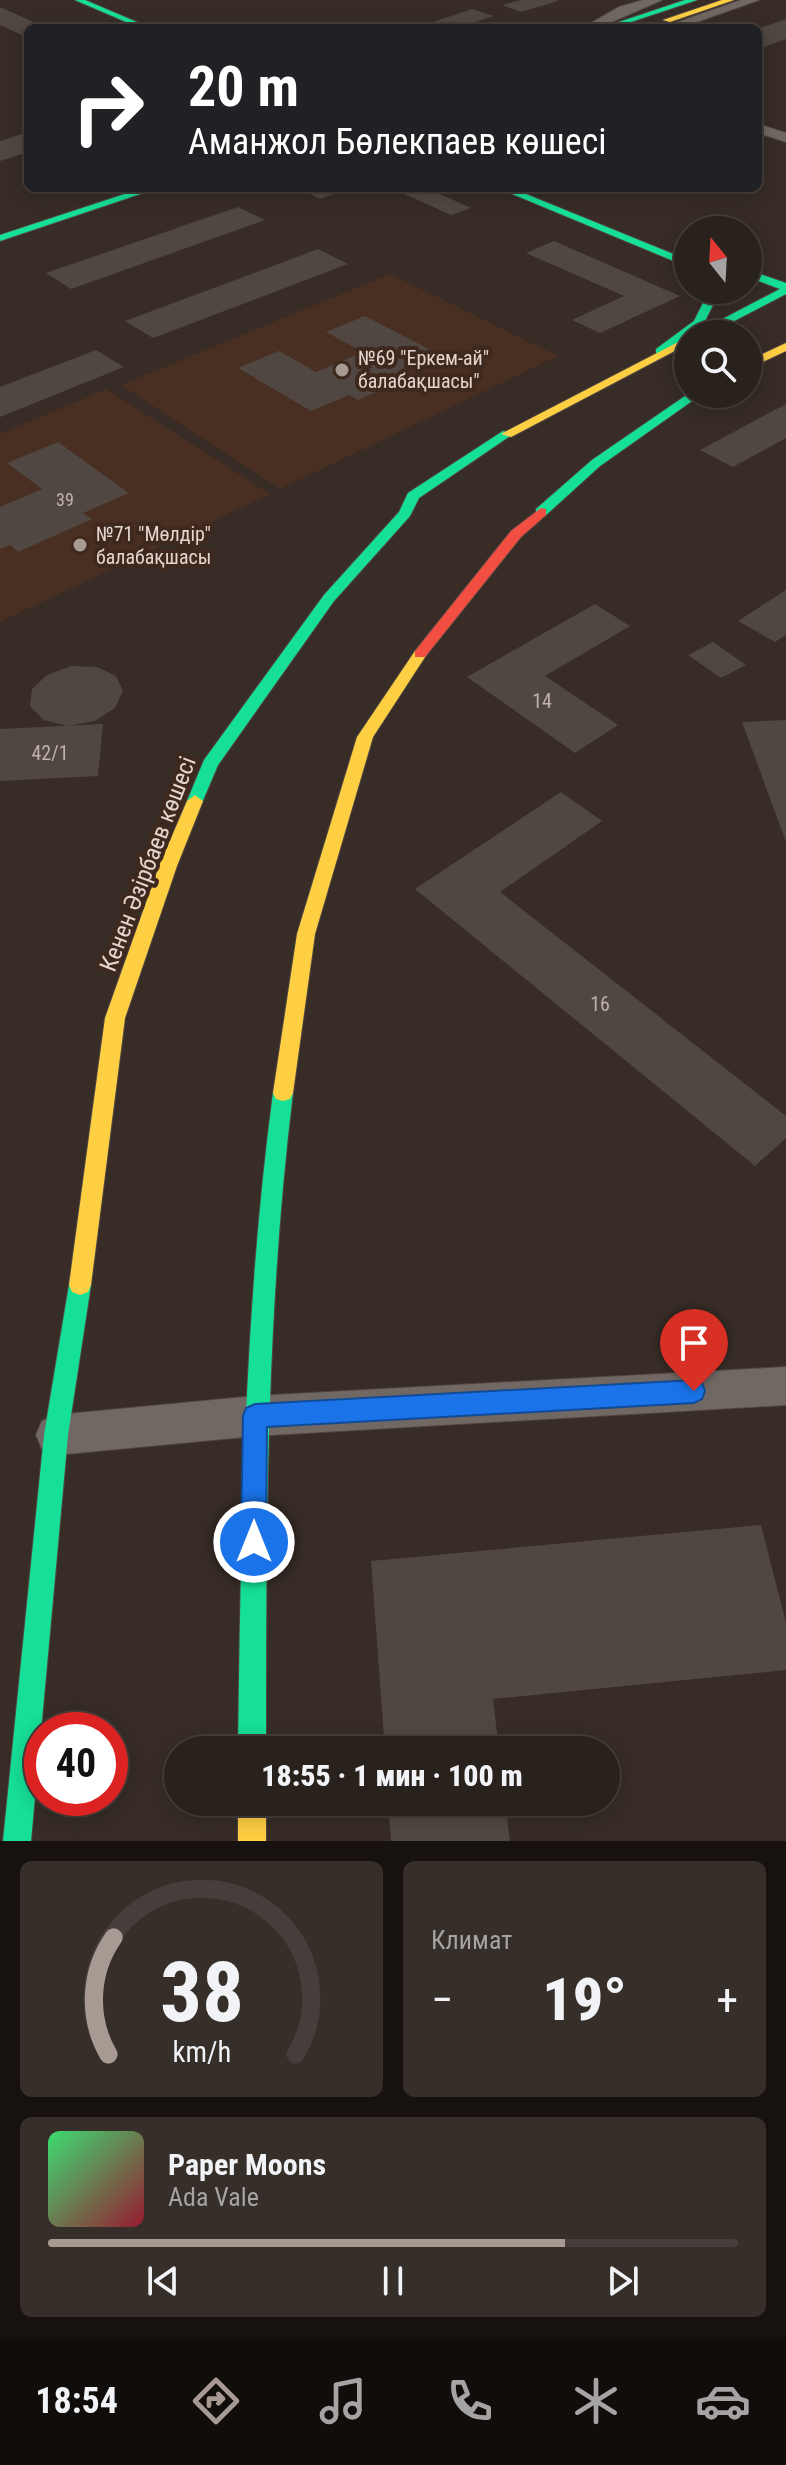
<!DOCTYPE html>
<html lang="ru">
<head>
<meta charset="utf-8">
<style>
	:root { --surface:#29211c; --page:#352e29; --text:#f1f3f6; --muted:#a5a3a3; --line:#453e3b; --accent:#a79a93 }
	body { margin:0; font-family:"Roboto Condensed",sans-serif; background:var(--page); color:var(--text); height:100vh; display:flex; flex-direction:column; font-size:30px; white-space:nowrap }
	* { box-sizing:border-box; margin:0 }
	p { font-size:26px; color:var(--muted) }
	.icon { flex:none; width:44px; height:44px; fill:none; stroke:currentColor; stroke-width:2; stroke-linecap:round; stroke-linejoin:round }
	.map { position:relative; height:1841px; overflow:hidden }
	.sheet { display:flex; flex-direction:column; gap:20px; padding:20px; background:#17120f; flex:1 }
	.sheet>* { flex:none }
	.hud { position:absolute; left:24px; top:24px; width:738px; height:168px; border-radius:12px; box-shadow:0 4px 20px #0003,0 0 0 2px var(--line); background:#202124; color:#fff; overflow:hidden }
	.needle { width:52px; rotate:342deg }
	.buttons { position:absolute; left:674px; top:216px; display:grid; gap:16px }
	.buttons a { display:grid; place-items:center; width:88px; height:88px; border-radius:50%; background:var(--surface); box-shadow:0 4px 20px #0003,0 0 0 2px var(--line); font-size:40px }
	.speed { position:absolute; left:24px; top:1712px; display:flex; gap:16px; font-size:40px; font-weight:700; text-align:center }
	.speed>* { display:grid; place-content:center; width:104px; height:104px; border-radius:50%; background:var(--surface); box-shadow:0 4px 20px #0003,0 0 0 2px var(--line); line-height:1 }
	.speed .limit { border:12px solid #d22; background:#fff; color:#111 }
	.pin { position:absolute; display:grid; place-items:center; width:68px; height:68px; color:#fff; margin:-82px -34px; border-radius:50% 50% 50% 0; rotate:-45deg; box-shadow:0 0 8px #0007 }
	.pin .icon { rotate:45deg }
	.me { position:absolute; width:88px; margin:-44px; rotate:0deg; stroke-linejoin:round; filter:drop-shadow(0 0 6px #0008) }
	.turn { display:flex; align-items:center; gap:28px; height:168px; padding:0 32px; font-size:36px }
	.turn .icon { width:104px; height:104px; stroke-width:2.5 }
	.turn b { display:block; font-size:56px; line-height:68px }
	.big { font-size:60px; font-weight:800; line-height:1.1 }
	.sheet .tile { flex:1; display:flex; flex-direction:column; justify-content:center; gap:12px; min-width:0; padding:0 28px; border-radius:12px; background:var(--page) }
	.sheet .dial { align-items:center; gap:0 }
	.dial svg { height:208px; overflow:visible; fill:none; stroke:var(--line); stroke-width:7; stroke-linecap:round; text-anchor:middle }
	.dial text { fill:var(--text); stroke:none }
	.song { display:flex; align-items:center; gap:24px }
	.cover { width:96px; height:96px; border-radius:12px; background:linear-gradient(135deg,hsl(140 70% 55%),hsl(350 70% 35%)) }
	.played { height:8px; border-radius:4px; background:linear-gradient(90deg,var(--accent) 75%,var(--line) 75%) }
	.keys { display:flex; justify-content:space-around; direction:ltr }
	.heat { display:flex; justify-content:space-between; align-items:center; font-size:44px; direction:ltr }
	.sheet .tiles { flex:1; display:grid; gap:20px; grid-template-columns:1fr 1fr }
	.tile:last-child { grid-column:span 2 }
	.trip { position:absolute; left:164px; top:1736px; width:456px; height:80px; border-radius:40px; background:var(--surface); box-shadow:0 4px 20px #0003,0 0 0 2px var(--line); font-weight:800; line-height:80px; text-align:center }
	.tabs { display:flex; height:128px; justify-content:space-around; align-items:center; background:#100d0b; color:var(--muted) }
	.tabs .icon { width:56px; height:56px }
	.tabs .on { color:var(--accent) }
	.tabs b { font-size:36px; color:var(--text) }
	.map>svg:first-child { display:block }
</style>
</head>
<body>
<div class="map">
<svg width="786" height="1841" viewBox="0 0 786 1841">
	<rect width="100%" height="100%" fill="#372c26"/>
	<path fill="#492f22" d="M 390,274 L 558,356 L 280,489 L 121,385 Z
		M 106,389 L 270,494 L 0,622 L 0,434 Z"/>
	<path fill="#514742" d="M 521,0 L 557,0 L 558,1 L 521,12 L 502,5 Z
		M 0,7 L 47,28 L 28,28 L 28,38 L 0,25 Z
		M 472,9 L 494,16 L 457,28 L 415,28 Z
		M 786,19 L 786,39 L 758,49 L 758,29 Z
		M 28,132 L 28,152 L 0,161 L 0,141 Z
		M 298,188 L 350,188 L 320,199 Z
		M 391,188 L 427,188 L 471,208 L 451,215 Z
		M 238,207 L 265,220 L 71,289 L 46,273 Z
		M 554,241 L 680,296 L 600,333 L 572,320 L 624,296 L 526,253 Z
		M 318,249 L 348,264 L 153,338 L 125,321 Z
		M 365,316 L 440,355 L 405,370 L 414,375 L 358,400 L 349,395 L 311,411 L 238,368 L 279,351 L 316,372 L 363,352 L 326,332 Z
		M 96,350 L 124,367 L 0,417 L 0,387 Z
		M 786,404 L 786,438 L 733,467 L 700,450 Z
		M 58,442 L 129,493 L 83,513 L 92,519 L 18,552 L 10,545 L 0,549 L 0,507 L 42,489 L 7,463 Z
		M 786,590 L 786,635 L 775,642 L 738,621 Z
		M 595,604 L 630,626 L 545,676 L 618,725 L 575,753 L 467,677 Z
		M 713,642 L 746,665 L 721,678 L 688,655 Z
		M 71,666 L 97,667 L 116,676 L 123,691 L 115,708 L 95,721 L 68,726 L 44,720 L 30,706 L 32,689 L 47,675 Z
		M 786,720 L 786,842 L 742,722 Z
		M 103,724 L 98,776 L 0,781 L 0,729 Z
		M 561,792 L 602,821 L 500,892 L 786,1116 L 786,1138 L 755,1166 L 415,889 Z
		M 761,1525 L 786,1623 L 786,1670 L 493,1699 L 499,1750 L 385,1750 L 371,1561 Z
		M 388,1802 L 505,1802 L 510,1841 L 391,1841 Z"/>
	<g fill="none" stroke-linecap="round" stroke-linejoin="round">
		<defs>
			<path id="street" d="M 643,0 L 662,0 L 598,28 L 582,28 L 619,7 Z
				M 741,0 L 759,0 L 680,28 L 661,28 Z
				M 758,124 L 786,133 L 786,142 L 758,133 Z
				M 786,1367 L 786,1405 L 255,1436 L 56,1455 L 42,1449 L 36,1435 L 42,1421 L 56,1415 L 255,1396 Z"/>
			<path id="fast" d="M 75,0 L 85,0 L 151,28 L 140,28 Z
				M 685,0 L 697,0 L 613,28 L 601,28 Z
				M 143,188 L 158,188 L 0,241 L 0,235 Z
				M 498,188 L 511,188 L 688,260 L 688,267 Z
				M 748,270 L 786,283 L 786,294 L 709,334 L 694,334 L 780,289 L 748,277 Z
				M 701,290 L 712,290 L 717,297 L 703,325 L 664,353 L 656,353 L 656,349 L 694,321 L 706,297 Z
				M 688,394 L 702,394 L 600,466 L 546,515 L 536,515 L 536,509 L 592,460 Z
				M 503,431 L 513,434 L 419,498 L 410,516 L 334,601 L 218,765 L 201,805 L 189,805 L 187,801 L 204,760 L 324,595 L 399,512 L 408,493 Z
				M 283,1085 L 290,1087 L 293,1093 C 266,1312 266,1530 266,1750 L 238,1750 C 241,1530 244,1311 273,1093 L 276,1087 Z
				M 80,1275 L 88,1278 L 91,1285 L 68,1435 L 31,1841 L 3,1841 L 44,1435 L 69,1285 L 72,1278 Z"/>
			<path id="slow" d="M 722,0 L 734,0 L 670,22 L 663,20 Z
				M 688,337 L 688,344 L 511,437 L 501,434 Z
				M 786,343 L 786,351 L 748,369 L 748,361 Z
				M 420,649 L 427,654 L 373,737 L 315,934 L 293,1093 L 290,1099 L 283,1101 L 276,1099 L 273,1093 L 297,934 L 357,737 L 415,651 Z
				M 195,795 L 203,801 L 177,866 L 125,1018 L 91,1285 L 88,1292 L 80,1295 L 72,1292 L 69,1285 L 105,1018 L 159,866 L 187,801 Z
				M 238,1802 L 266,1802 L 266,1841 L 238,1841 Z"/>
			<path id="jam" d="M 541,508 L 546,509 L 546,515 L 521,537 L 425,657 L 415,657 L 415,651 L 511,531 Z"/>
		</defs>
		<use href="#street" stroke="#514742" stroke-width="2"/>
		<use href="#fast" stroke="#514742" stroke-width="2"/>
		<use href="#slow" stroke="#514742" stroke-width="2"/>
		<use href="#jam" stroke="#514742" stroke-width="2"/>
		<use href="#street" fill="#726863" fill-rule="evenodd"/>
		<use href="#fast" fill="#16e098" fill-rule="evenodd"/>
		<use href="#slow" fill="#ffcf43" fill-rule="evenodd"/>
		<use href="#jam" fill="#f24e42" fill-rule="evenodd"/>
	</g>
	<path fill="#1a73e8" stroke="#114b97" stroke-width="2" d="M 694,1380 L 702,1383 L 705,1391 L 702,1399 L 694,1403 L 267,1427 L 266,1542 L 263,1551 L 254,1555 L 245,1551 L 241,1542 L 243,1416 L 246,1408 L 255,1404 Z"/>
	<g fill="#a79a93" stroke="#3f291e" stroke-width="3">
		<circle cx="342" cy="370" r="8"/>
		<circle cx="80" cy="545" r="8"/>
	</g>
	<g text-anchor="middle" stroke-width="8" stroke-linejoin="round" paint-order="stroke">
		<g font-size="18" fill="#bfb2ab">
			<text x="65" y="506">39</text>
		</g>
		<g font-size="20" fill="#e4d5ce" stroke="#3f291e" text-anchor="start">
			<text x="358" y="365">№69 "Еркем-ай"<tspan x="358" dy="23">балабақшасы"</tspan></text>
			<text x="96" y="541">№71 "Мөлдір"<tspan x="96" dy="23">балабақшасы</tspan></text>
		</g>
		<g font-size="20" fill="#bfb2ab">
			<text x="542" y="708">14</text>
			<text x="50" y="760">42/1</text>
			<text x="600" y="1011">16</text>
		</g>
		<g font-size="24" fill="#e4d5ce" stroke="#3f291e">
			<text transform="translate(148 864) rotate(-69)" y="8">Кенен Әзірбаев көшесі</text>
		</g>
	</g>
</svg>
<div class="buttons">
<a><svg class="needle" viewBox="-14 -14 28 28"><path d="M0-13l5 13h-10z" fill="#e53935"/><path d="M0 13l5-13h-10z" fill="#a5a3a3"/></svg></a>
<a><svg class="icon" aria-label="search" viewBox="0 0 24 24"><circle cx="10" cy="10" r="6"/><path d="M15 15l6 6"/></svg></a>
</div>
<div class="speed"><div class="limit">40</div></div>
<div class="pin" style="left:694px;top:1391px;background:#d93025"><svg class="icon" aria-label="arrive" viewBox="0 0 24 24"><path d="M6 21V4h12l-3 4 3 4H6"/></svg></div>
<svg class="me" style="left:254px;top:1542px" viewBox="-20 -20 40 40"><circle r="17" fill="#1a73e8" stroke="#fff" stroke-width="3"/><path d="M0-11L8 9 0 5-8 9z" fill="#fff"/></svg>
<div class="trip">18:55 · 1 мин · 100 m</div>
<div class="hud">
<div class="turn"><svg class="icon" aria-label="right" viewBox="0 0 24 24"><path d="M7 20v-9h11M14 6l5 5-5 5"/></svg><div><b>20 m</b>Аманжол Бөлекпаев көшесі</div></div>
</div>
</div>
<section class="sheet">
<div class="tiles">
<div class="tile dial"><svg viewBox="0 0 100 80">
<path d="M14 69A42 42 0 1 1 86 69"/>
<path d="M14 69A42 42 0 0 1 16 24" stroke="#a79a93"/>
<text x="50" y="56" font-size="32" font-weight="700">38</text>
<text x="50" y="72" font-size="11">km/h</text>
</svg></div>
<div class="tile"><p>Климат</p>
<div class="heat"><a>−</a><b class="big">19°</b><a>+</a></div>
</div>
<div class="tile">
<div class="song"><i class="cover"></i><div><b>Paper Moons</b><p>Ada Vale</p></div></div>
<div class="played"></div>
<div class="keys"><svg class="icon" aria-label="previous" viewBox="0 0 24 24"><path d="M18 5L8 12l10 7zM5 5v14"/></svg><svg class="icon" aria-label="pause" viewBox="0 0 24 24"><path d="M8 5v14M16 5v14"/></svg><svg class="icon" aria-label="next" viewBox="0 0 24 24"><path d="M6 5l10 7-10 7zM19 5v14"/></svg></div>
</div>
</div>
</section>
<nav class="tabs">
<b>18:54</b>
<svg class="icon on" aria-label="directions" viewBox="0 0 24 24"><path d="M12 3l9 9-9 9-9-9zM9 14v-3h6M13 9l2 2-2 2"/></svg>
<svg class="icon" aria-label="music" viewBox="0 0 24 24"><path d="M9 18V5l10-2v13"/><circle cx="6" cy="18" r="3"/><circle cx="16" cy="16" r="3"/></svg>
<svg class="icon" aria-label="phone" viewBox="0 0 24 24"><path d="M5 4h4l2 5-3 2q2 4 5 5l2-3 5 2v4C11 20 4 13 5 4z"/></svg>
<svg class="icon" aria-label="climate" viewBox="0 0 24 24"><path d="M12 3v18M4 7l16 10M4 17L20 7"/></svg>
<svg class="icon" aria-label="car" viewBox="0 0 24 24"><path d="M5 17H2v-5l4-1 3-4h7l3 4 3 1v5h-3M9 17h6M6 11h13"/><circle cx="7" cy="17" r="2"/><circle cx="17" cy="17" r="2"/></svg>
</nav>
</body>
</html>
